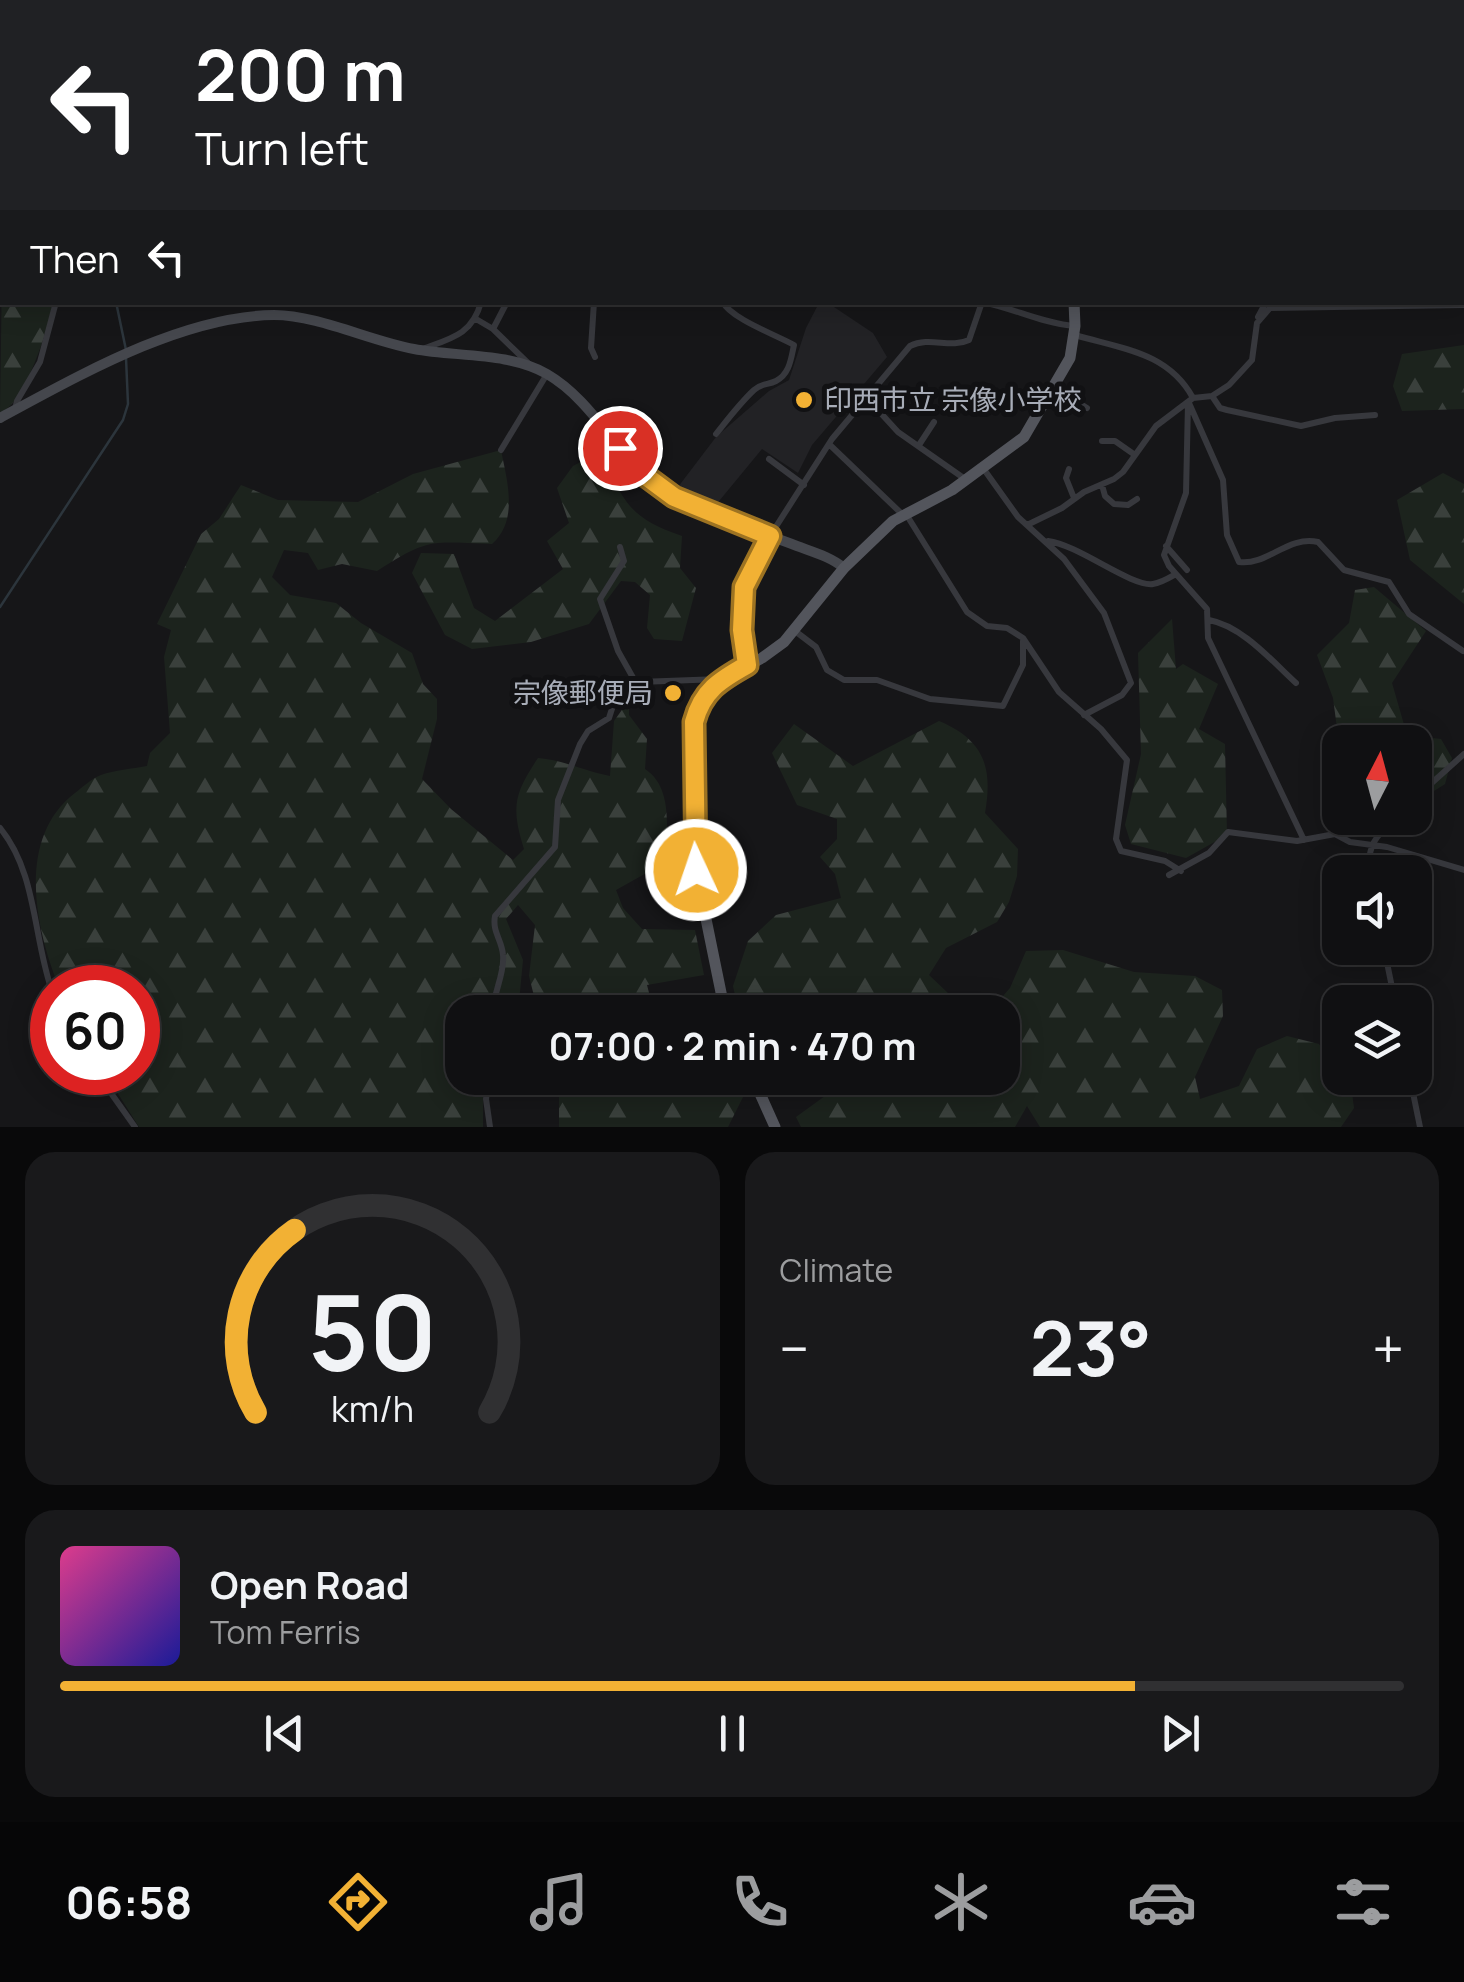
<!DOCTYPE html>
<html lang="en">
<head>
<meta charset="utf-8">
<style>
	:root { --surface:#101012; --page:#19191b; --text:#f1f3f6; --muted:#9c9d9f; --line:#303032; --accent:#f2b134 }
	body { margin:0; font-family:Manrope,"Noto Sans JP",sans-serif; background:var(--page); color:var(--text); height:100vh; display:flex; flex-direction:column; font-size:38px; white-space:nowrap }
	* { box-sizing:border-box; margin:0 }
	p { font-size:32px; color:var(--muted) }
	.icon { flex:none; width:55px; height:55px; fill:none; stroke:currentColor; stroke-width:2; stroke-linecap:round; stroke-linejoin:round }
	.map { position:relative; height:1127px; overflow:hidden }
	.details { display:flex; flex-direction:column; gap:25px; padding:25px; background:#09090a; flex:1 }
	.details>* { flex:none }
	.guide { position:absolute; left:0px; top:0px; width:1465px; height:305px; box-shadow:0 5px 25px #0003,0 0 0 2px var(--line); background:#202124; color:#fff; overflow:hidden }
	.needle { width:65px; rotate:6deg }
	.fabs { position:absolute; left:1322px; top:725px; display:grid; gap:20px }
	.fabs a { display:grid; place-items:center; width:110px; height:110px; border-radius:20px; background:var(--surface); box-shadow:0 5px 25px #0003,0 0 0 2px var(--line); font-size:50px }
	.speed { position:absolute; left:30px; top:965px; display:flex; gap:20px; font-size:50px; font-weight:700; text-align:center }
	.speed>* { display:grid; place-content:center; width:130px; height:130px; border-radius:50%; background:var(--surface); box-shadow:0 5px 25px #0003,0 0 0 2px var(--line); line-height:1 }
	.speed .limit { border:15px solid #d22; background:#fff; color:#111 }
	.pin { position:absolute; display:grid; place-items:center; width:85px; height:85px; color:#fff; margin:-42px; border:5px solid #fff; border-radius:50%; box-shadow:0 2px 10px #0007 }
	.me { position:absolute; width:110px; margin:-55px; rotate:357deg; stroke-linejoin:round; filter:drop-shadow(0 0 8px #0008) }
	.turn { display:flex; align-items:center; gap:35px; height:210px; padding:0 30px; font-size:45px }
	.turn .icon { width:130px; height:130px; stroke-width:2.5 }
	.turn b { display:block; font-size:70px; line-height:85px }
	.then { display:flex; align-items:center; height:95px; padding:0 30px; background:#0003; gap:20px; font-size:38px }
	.big { font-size:75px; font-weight:700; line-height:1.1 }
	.details .widget { flex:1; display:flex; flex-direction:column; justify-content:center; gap:15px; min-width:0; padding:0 35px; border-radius:30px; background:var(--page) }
	.details .dial { align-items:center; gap:0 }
	.dial svg { height:260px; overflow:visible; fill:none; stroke:var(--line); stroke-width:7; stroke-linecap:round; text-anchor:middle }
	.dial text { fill:var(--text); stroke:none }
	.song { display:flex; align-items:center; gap:30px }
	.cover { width:120px; height:120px; border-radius:15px; background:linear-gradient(135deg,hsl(330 70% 55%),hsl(240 70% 35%)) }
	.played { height:10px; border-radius:5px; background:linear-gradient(90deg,var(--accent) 80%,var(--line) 80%) }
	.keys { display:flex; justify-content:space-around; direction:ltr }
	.heat { display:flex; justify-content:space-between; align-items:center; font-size:55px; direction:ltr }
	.details .tiles { flex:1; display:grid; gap:25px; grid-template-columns:1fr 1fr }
	.widget:last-child { grid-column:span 2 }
	.trip { position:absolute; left:445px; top:995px; width:575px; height:100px; border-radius:30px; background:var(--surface); box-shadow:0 5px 25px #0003,0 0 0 2px var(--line); font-weight:700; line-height:100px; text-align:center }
	.menu { display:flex; height:160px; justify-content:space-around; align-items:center; background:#060607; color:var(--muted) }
	.menu .icon { width:70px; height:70px }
	.menu .active { color:var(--accent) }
	.menu b { font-size:45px; color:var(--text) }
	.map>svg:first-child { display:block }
</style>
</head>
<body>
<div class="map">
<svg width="1464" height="1127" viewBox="0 0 1464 1127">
	<defs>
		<pattern id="forest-firs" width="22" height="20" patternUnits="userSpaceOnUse" patternTransform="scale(2.5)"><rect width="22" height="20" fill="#1c231d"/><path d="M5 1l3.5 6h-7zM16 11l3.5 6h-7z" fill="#3a403c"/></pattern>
	</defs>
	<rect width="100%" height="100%" fill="#161618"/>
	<path fill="#222225" d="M 819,303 L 828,303 L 873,333 L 887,357 L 812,445 L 798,473 L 762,449 L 715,506 L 678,487 L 716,437 L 769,391 L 789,380 L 806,328 Z"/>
	<path fill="url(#forest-firs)" d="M 210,0 L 375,0 L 376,2 L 211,2 Z
		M 1064,0 L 1464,0 L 1464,93 L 1462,2 Z
		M 2,272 L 2,302 L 56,303 C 45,331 27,402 0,413 Z
		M 1464,345 L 1464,409 L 1402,411 L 1393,386 L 1402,354 Z
		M 501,450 C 507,481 519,520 492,544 C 431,542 430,537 377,571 L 342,564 L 318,570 L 308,553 L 284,550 L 272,577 L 290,595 L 336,603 L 361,623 L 412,653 L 423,684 L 437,699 L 437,719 L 422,779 L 451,809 L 513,860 L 524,849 C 511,807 514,794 538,758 C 564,760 584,771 610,776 L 614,721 L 629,700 L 629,715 L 647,739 L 645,769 C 674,788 666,831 666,862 L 616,890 L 623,908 L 642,929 L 695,930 L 704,975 L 647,985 L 654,1012 L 538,1012 L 529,976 L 535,925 L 518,905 L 506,919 L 523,960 L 518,1012 L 462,1012 L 462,1078 L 483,1078 L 483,1127 L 139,1127 L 105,1073 L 138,1072 L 138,988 L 59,987 C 35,928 16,838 75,793 C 83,787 92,778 101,775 C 115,770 132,769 147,766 L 150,753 L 170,733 L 164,657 L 171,630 L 157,624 L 201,534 L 219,519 L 241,485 L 278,500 L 358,502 L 413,474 Z
		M 602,451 C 622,501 629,518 682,536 L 680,568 L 696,588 L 682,641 L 654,639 L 647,628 L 650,595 L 635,582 L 621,581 L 589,624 L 531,642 L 472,649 L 445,635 L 412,573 L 421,553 L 454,554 L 474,608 L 495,621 L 563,569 L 547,541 L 569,523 L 557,488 L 573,466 Z
		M 1443,473 L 1464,484 L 1464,604 L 1410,560 L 1397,500 Z
		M 1374,587 L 1426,631 L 1392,683 L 1407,735 L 1441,739 L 1452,758 L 1445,784 L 1415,803 L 1415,742 L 1340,742 L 1340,751 L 1333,698 L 1317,655 L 1349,623 L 1355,590 Z
		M 1172,619 L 1176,669 L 1183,664 L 1218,684 L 1199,729 L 1225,744 L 1227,835 L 1186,858 L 1131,844 L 1125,825 L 1141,754 L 1138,653 Z
		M 939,721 C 984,740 993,767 985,813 L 1018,849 L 1017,876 L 1009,902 L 997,922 L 946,948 L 929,975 L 949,994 L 951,1012 L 739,1012 L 733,986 L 748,941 L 776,915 L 841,898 L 835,874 L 820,857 L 837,839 L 837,819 L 797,805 L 772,753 L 794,724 L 853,766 Z
		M 1063,950 L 1134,972 L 1195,976 L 1222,990 L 1223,1016 L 1195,1077 L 1200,1099 L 1239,1086 L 1257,1049 L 1287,1036 L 1319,1044 L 1352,1093 L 1354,1108 L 1341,1127 L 1040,1127 L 1027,1106 L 1015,1127 L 801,1127 L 796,1117 L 825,1096 L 814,1078 L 1002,1078 L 1002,1012 L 989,1012 L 1010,988 L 1026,951 Z
		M 555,1078 L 736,1078 L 744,1095 L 728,1127 L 559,1127 L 559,1095 Z"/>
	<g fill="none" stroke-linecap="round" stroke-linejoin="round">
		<path stroke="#2c353c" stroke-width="2.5" d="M 80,0 L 80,2
			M 116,302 L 126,350
			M 0,607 L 123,420 L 128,404 L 126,358"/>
		<path stroke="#37383d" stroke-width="6" d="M 205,0 L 205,2
			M 550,0 L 551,2
			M 603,0 L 604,2
			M 816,0 L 816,2
			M 509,2 L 509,0
			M 636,2 L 637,0
			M 673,2 L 674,0
			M 742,2 L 743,0
			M 0,209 L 2,209
			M 0,234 L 2,239
			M 594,302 L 591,348 L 595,357
			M 983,302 C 1015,309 1042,323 1073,326
			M 1258,317 L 1266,302
			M 476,319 L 493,329 L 528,363
			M 493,329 L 507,302
			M 1075,335 C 1122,349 1168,352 1193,398
			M 425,348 C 453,338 473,333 481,302
			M 1055,388 L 1087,408
			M 1212,396 L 1220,408 L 1227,410 L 1301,426 L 1335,418 L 1375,415
			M 866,397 L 898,432 L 965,479
			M 1188,403 L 1186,493 L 1164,555 L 1169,566 L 1207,609 L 1208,638 L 1304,840
			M 1189,403 L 1223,480 L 1227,535 L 1239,562 C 1267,566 1288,535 1318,542 L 1344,570 L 1389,582 L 1409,614 L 1463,651
			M 15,409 L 17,401 L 40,362 L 56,302
			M 716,434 C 728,419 740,403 754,390 C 762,383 768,385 776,381 C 790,374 791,358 794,345 C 776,335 730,318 723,302
			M 1102,441 L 1115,441 L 1135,455
			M 830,445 L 903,515
			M 919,445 L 934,422
			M 501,450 L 547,374
			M 769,459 L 804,485
			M 983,468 L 1018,517 L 1064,559 L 1104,613 L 1131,683 L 1122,695 L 1084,715
			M 1069,469 L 1066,478 L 1074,498
			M 1102,485 L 1105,496 L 1114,504 L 1128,505 L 1137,499
			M 906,514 L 967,612 L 987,626 L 1007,628 L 1023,638 L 1059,692 L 1101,729 L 1127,760 L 1116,839 L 1121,851 L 1165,861 L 1181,871
			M 1027,525 L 1062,508 L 1084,492 L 1114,479 L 1123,472 L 1156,426 L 1193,398 L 1212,396 L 1229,385 L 1252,360 L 1257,323 L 1270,308 L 1464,305
			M 1048,541 C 1079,545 1131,587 1153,584 C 1161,583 1169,578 1176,574
			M 1166,546 L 1187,570
			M 620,547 L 624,561 L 600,599 L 618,651 L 636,683
			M 1209,620 C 1242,626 1272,661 1296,683
			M 795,631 L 816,647 L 827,670 L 844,680 L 877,680 L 930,699 L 1003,706 L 1023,665 L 1023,641
			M 747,664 L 743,630 L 744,587 L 770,536 L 832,439 L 910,346 C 930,336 950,349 969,340 L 982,302
			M 1415,798 L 1464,754
			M 0,828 C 37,873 33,937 52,991
			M 1370,872 C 1366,846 1377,835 1395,818
			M 1169,875 L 1209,853 L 1228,832 L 1297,841 L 1335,834 L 1350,842 L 1387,847 L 1464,870
			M 1384,948 L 1395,1002
			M 493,1012 C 493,993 505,974 503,955 C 502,940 492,932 495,916 L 555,847 L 558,800 L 580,744 L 588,731 L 609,718 L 617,693 L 639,682 L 720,679
			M 96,1072 L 135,1127
			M 489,1078 L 486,1099 L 490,1127
			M 1410,1078 L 1420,1127"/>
		<path stroke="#45474d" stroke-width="10" d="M 0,418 C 80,375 182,316 274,315 C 318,315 370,341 414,349 C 456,357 509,352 547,374 C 597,403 621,465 671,495 C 708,518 756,530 797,546 C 813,552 831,557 844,568"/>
		<path stroke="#53555c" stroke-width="11" d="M 1037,0 L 1037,2
			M 725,1012 L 696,870 L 692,740 L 699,703 L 722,679 L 762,658 L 784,642 L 844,568 L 893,521 L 952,490 L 1024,437 L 1070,358 L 1075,326 L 1074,302
			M 753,1078 L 775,1127"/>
	</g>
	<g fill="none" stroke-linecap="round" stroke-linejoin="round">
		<defs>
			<path id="route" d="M 620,448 L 647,477 L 674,497 L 770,536 L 744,587 L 742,630 L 747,665 C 720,680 702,691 694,722 L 696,870"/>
		</defs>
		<use href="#route" stroke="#9d7322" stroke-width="25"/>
		<use href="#route" stroke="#f2b134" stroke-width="18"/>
	</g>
	<g fill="#f2b134" stroke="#111113" stroke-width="4">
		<circle cx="804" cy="400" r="10"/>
		<circle cx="673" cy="693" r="10"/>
	</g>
	<g text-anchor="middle" stroke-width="10" stroke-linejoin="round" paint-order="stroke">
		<g font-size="28" fill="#a8adb8" stroke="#111113" text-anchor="start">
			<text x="824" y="410">印西市立 宗像小学校</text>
			<text x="653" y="703" text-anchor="end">宗像郵便局</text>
		</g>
	</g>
</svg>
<div class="fabs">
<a><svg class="needle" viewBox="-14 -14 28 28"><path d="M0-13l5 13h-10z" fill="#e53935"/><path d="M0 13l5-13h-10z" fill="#9c9d9f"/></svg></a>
<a><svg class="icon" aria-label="sound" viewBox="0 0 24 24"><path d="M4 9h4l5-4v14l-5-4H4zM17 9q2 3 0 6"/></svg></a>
<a><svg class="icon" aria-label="layers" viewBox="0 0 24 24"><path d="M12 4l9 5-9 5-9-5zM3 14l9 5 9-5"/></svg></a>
</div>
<div class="speed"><div class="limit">60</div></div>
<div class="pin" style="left:620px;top:448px;background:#d93025"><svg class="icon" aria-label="arrive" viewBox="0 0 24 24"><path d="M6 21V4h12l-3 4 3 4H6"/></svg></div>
<svg class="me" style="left:696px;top:870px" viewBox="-20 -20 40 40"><circle r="17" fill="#f2b134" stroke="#fff" stroke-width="3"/><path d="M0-11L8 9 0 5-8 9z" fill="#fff"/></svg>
<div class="trip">07:00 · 2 min · 470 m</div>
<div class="guide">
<div class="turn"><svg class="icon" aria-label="left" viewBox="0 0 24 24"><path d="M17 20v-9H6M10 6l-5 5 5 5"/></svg><div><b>200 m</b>Turn left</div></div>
<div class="then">Then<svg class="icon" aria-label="left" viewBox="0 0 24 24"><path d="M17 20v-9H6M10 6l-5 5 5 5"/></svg></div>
</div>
</div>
<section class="details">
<div class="tiles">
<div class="widget dial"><svg viewBox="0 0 100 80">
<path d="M14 69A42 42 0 1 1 86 69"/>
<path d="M14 69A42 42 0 0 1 26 13" stroke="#f2b134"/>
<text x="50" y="56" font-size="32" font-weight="700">50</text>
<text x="50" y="72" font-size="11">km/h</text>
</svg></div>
<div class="widget"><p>Climate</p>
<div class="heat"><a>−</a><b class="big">23°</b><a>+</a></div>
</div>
<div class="widget">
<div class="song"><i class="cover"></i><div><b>Open Road</b><p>Tom Ferris</p></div></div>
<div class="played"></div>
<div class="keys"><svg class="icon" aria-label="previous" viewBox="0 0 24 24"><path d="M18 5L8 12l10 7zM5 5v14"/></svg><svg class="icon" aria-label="pause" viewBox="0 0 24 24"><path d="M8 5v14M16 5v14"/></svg><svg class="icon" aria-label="next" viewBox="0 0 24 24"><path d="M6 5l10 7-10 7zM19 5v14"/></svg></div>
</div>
</div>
</section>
<nav class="menu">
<b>06:58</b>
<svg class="icon active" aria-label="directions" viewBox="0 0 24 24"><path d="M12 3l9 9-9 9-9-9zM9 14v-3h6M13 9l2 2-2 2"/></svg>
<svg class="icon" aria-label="music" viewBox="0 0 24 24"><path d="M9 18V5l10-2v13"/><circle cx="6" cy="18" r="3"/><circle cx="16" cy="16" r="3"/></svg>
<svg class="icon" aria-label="phone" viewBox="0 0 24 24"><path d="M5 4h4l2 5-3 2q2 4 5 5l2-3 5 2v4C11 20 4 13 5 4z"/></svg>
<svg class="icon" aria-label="climate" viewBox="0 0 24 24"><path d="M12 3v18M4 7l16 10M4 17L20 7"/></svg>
<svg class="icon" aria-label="car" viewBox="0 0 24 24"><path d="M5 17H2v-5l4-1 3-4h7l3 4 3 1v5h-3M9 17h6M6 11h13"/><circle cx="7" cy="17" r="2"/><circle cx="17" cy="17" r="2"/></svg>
<svg class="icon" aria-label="filters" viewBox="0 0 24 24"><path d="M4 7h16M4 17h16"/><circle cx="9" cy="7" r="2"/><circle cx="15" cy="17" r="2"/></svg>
</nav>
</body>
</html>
